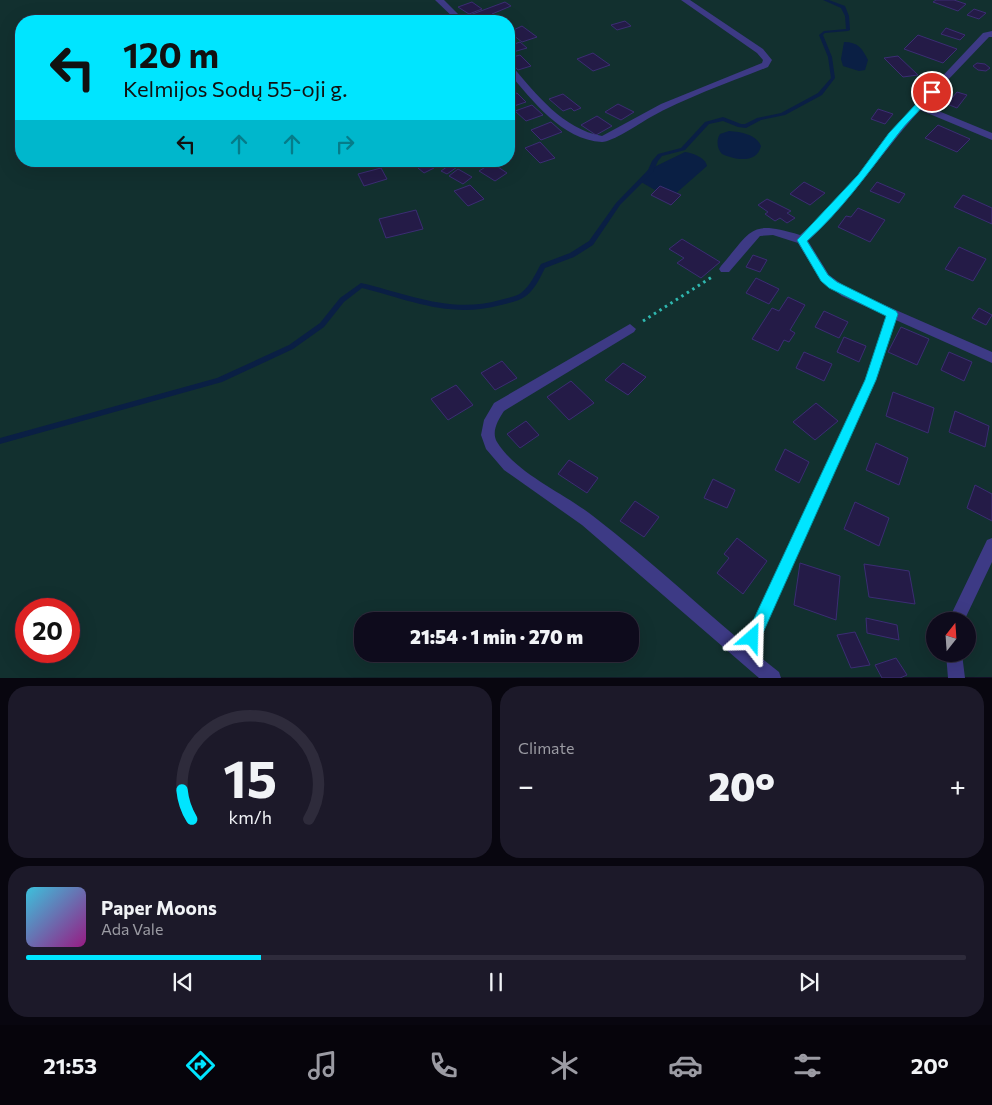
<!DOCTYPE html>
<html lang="en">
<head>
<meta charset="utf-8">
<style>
	:root { --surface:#0e0b1c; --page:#1c1929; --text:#f1f3f6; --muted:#9b9ba3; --line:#2e2b3b; --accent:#00e5ff }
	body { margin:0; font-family:Commissioner,sans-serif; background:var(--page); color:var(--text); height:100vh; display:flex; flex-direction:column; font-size:19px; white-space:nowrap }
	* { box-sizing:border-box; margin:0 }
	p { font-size:16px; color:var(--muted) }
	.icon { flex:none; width:28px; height:28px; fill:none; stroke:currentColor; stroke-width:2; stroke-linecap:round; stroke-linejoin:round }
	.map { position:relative; height:678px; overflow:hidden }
	.drawer { display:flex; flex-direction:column; gap:8px; padding:8px; background:#08060f; flex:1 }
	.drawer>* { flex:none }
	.banner { position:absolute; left:15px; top:15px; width:500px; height:152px; border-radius:20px; box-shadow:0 5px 20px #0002,0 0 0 1px var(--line); background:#00e5ff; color:#111; overflow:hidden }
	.needle { width:32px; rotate:17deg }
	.fabs { position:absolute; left:926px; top:612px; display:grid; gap:10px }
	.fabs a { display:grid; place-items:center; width:50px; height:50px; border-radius:50%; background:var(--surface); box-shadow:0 5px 20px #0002,0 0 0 1px var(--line); font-size:25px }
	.speed { position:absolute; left:15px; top:598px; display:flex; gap:10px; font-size:25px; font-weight:700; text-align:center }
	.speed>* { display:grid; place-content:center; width:65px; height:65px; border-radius:50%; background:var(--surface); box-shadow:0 5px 20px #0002,0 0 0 1px var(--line); line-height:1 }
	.speed .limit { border:8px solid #d22; background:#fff; color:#111 }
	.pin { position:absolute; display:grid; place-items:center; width:42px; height:42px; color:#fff; margin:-21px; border:2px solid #fff; border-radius:50%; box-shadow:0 1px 5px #0007 }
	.me { position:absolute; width:55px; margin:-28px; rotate:25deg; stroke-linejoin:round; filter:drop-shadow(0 0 4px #0008) }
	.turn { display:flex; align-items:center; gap:18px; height:105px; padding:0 25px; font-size:22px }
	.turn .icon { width:65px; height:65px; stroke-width:2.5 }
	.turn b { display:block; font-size:35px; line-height:42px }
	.lanes { display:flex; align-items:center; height:48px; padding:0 25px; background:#0003; justify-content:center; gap:25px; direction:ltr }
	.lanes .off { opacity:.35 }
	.big { font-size:38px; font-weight:800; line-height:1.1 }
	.drawer .tile { flex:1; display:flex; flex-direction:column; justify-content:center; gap:8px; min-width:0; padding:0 18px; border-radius:20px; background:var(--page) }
	.drawer .dial { align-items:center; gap:0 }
	.dial svg { height:130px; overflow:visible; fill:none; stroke:var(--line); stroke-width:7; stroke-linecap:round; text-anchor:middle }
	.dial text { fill:var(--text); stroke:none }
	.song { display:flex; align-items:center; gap:15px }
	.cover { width:60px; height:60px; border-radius:8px; background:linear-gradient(135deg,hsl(190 70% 55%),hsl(310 70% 35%)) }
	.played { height:5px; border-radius:2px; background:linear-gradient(90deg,var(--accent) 25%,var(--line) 25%) }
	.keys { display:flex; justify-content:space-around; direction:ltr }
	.heat { display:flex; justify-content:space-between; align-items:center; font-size:28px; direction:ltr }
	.drawer .tiles { flex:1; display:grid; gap:8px; grid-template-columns:1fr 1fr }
	.tile:last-child { grid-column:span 2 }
	.trip { position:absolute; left:354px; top:612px; width:285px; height:50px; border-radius:20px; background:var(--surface); box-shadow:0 5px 20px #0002,0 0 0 1px var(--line); font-weight:800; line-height:50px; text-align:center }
	.tabs { display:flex; height:80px; justify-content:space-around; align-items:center; background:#06040b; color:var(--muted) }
	.tabs .icon { width:35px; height:35px }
	.tabs .selected { color:var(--accent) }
	.tabs b { font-size:22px; color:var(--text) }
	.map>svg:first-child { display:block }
</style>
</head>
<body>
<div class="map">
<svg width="992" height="678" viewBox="0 0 992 678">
	<rect width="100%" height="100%" fill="#130f26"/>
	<path fill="#12302f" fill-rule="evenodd" d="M 0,0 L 992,0 L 992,677 L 0,678 ZM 21,21 L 509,21 L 509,161 L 21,161 ZM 26,609 L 69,609 L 69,651 L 26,651 ZM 362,621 L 630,621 L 630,654 L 362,654 ZM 935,621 L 968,621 L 968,654 L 935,654 Z"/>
	<path fill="#0a1f44" d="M 844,42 C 858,42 862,48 868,60 L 865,70 L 859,71 L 843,66 L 841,59 Z
		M 729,131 C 741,132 756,134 761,146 C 757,164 735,160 722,154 C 717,149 716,140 720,134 Z
		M 685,152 C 693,153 706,158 707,166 L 674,195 L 655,190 L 641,182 L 648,170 Z"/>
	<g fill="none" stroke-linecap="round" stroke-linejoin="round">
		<path fill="#0a1f44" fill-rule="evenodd" d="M 823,0 L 829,0 L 845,6 L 849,16 L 850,30 L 848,31 L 825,33 L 823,35 L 832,57 L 835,78 L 822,95 L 785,115 L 761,120 L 746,128 L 738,127 L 723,121 L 709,124 L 685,150 L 662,156 L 658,161 L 653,172 L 620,205 L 593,245 L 574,257 L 545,268 C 540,278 535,289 526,296 C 519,301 509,303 501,305 C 450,319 410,300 362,288 L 344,302 L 324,327 L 293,349 L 222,382 L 0,444 L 0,438 L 217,378 L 289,345 L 320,323 L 340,298 L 361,283 C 408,294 451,314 500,300 C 507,298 515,297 521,293 C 531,285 535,274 541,264 L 570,253 L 589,241 L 616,203 L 648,170 L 652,161 L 658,154 L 681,148 L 705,122 L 723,117 L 741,124 L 745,124 L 757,118 L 781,113 L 818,93 L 831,78 L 828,57 L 819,35 L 824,31 L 846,29 L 845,16 L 841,8 Z"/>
	</g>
	<path fill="#241b47" stroke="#3b2d73" d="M 936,0 L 954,0 L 966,4 L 958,11 L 933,2 Z
		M 472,2 L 482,9 L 469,14 L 458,7 Z
		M 505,2 L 511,6 L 492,14 L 498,17 L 488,21 L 479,21 L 470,15 Z
		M 974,9 L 986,13 L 979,19 L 967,15 Z
		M 625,21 L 631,26 L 617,30 L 611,25 Z
		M 522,26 L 537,37 L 522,42 L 509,32 Z
		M 946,28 L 965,35 L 960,40 L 941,34 Z
		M 918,35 L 957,49 L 943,63 L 904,49 Z
		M 520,42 L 527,48 L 513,52 L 509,49 L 509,46 Z
		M 593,53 L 610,65 L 593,71 L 577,59 Z
		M 520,55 L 531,66 L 518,70 L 509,60 L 509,58 Z
		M 898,56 L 918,75 L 903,77 L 884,58 Z
		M 977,63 L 985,64 L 990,68 L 986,71 L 978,70 L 973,66 Z
		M 957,92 L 967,95 L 957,108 L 947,104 Z
		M 517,93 L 526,102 L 511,107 L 509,104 L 509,96 Z
		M 563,94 L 581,108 L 574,111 L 571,108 L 563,111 L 549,99 Z
		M 618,104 L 634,112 L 621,120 L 605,112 Z
		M 532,105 L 543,115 L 526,121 L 515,111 Z
		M 878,109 L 893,114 L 885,124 L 871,119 Z
		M 597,116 L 612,126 L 596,135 L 581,125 Z
		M 551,122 L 562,132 L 541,140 L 531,130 Z
		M 938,125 L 970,139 L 957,152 L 925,138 Z
		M 540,142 L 555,158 L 540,163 L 525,148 Z
		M 454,162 L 460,165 L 447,174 L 441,171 Z
		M 428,163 L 434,168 L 424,173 L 418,168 Z
		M 492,163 L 507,173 L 495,181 L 479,171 Z
		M 381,168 L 387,179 L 364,186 L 358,174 Z
		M 458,169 L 472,177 L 463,184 L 449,176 Z
		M 804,182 L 825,193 L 810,205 L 790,194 Z
		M 877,182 L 905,194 L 899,203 L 870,191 Z
		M 470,185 L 484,199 L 468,206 L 454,191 Z
		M 660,186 L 681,195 L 671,205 L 651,195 Z
		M 963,195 L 992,208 L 992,224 L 954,207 Z
		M 767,199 L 791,211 L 787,213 L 795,218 L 787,223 L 780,218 L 775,221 L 765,214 L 768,212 L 758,205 Z
		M 858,208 L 885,220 L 870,242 L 838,227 L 846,216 L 851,217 Z
		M 416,210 L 423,229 L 386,238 L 379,219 Z
		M 682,239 L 720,262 L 701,278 L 677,263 L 684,258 L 669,249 Z
		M 959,247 L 986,259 L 973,281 L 945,269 Z
		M 753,255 L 767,260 L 760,272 L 746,267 Z
		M 756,278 L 779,289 L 769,304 L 746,293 Z
		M 788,297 L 805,305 L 790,330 L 795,333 L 789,342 L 784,340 L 778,351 L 752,339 L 772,308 L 779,311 Z
		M 979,308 L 992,315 L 986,325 L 972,318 Z
		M 824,311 L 848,322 L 839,338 L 815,327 Z
		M 901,327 L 929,339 L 917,365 L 888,352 Z
		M 844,337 L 866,346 L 859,362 L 837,352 Z
		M 804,352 L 832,364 L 824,381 L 796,368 Z
		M 949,352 L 972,362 L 964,381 L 941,370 Z
		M 502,361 L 517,378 L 495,390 L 481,373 Z
		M 623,363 L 646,377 L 628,395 L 605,380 Z
		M 571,381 L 594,403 L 569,420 L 547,397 Z
		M 456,385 L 473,405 L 448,420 L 431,399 Z
		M 893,392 L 934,408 L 928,433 L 886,416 Z
		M 816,403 L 838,421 L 815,440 L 793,422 Z
		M 955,411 L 989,426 L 985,447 L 949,432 Z
		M 526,421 L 539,435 L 520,448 L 507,434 Z
		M 876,443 L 908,458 L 899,485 L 866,470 Z
		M 785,449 L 809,462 L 799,483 L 775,470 Z
		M 569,460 L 598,478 L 587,493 L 558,474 Z
		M 713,479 L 735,490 L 727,508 L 704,498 Z
		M 975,485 L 992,494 L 992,521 L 967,508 Z
		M 635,501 L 659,517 L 644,537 L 620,521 Z
		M 855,502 L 889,518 L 879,546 L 844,529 Z
		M 737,538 L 767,561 L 743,594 L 717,573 L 729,558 L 724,554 Z
		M 800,563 L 840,576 L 836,620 L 794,605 Z
		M 864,564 L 909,571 L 915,604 L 869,597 Z
		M 866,618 L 897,625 L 899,640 L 867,633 Z
		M 855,632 L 870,665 L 851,668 L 837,635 Z
		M 896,658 L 907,675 L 900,678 L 882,678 L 875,665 Z"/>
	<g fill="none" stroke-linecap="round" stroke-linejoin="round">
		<path stroke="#2fb8b0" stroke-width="3" stroke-dasharray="2.5 4" stroke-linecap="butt" d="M 643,321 L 712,277"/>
		<path fill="#3d3a85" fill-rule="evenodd" d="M 892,311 L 896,314 L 875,380 L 749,660 L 745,662 L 741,660 L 739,656 L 741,652 L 865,380 L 888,314 Z"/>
		<path fill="#3d3a85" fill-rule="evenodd" d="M 435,0 L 444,0 L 465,21 L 457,21 Z
			M 681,0 L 690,0 L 763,49 L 772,60 L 768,67 C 728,83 687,97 649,118 C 639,124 612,142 602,142 C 562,140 532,100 509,73 L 509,65 L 512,66 C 536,94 563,129 602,136 L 661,104 L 762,63 L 763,60 L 757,53 Z
			M 992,31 L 992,37 L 989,37 L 924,105 L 992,133 L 992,140 L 920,110 C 881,153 851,202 808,241 L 829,275 L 850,290 L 992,352 L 992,363 L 842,296 L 821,281 L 798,243 L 773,235 L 760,236 L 729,272 L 721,272 L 719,269 L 721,266 C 753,229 749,220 800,235 L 816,221 L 858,175 L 889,133 L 983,33 Z
			M 630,324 L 636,329 L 634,332 L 504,411 C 498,420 491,432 497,442 C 517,474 564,493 593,516 C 657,565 715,622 779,672 L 781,678 L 759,678 L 582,525 L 504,470 L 486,449 L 481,435 L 484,420 L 494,403 Z
			M 992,538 L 992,562 L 964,621 L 948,621 L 987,540 Z
			M 946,654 L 962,654 L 965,678 L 948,678 Z"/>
	</g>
	<path fill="#00e5ff" stroke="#0095a6" d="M 929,90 L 936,92 C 923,108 907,121 895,138 C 867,174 842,210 807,241 L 828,275 L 837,282 L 896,311 L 898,314 L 876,380 L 758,644 L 752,646 L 747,644 L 745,638 L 865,380 L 886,316 L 829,288 L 821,281 L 797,240 L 858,175 L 889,133 Z"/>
</svg>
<div class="fabs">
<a><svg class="needle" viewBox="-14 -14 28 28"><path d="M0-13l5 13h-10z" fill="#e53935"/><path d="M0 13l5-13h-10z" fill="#9b9ba3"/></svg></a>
</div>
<div class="speed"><div class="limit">20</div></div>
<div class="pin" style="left:932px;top:92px;background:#d93025"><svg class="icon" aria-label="arrive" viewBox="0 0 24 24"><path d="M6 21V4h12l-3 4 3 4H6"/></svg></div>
<svg class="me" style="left:752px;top:638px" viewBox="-20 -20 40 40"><path d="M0-17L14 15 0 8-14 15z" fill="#00e5ff" stroke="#fff" stroke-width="4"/></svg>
<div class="trip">21:54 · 1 min · 270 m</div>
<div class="banner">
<div class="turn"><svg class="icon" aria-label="left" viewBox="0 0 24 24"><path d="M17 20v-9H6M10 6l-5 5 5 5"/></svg><div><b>120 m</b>Kelmijos Sodų 55-oji g.</div></div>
<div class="lanes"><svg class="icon" aria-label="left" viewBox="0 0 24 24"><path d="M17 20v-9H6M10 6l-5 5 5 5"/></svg><svg class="icon off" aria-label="ahead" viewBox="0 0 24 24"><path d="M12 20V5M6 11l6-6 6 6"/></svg><svg class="icon off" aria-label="ahead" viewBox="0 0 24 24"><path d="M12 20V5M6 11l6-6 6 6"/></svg><svg class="icon off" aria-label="right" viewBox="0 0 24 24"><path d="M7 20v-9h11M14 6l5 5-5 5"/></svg></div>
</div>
</div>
<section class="drawer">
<div class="tiles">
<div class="tile dial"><svg viewBox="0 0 100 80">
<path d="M14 69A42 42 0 1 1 86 69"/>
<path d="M14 69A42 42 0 0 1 8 51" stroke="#00e5ff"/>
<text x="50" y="56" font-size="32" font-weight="700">15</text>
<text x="50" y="72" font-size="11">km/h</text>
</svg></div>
<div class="tile"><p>Climate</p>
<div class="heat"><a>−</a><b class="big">20°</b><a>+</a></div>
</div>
<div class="tile">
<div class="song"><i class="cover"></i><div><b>Paper Moons</b><p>Ada Vale</p></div></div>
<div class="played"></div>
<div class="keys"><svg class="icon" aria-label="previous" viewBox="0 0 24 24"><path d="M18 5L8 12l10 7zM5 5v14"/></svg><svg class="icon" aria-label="pause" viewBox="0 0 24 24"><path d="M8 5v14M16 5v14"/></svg><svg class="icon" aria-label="next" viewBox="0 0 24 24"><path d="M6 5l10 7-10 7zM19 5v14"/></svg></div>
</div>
</div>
</section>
<nav class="tabs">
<b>21:53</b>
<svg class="icon selected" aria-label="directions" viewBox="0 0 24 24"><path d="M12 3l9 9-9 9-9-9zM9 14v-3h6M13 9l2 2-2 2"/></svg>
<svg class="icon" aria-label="music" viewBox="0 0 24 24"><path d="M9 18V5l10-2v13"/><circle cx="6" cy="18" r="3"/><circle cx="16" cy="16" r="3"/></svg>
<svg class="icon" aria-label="phone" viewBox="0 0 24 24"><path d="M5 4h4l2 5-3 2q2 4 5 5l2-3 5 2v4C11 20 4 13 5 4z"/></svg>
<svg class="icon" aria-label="climate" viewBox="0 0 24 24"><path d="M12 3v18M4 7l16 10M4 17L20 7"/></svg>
<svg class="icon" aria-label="car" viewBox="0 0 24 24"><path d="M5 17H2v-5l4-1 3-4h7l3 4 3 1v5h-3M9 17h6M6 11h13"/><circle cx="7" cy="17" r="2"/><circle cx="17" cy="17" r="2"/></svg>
<svg class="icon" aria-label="filters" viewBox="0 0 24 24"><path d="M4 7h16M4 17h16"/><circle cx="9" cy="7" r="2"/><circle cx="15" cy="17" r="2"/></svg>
<b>20°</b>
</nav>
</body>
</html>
